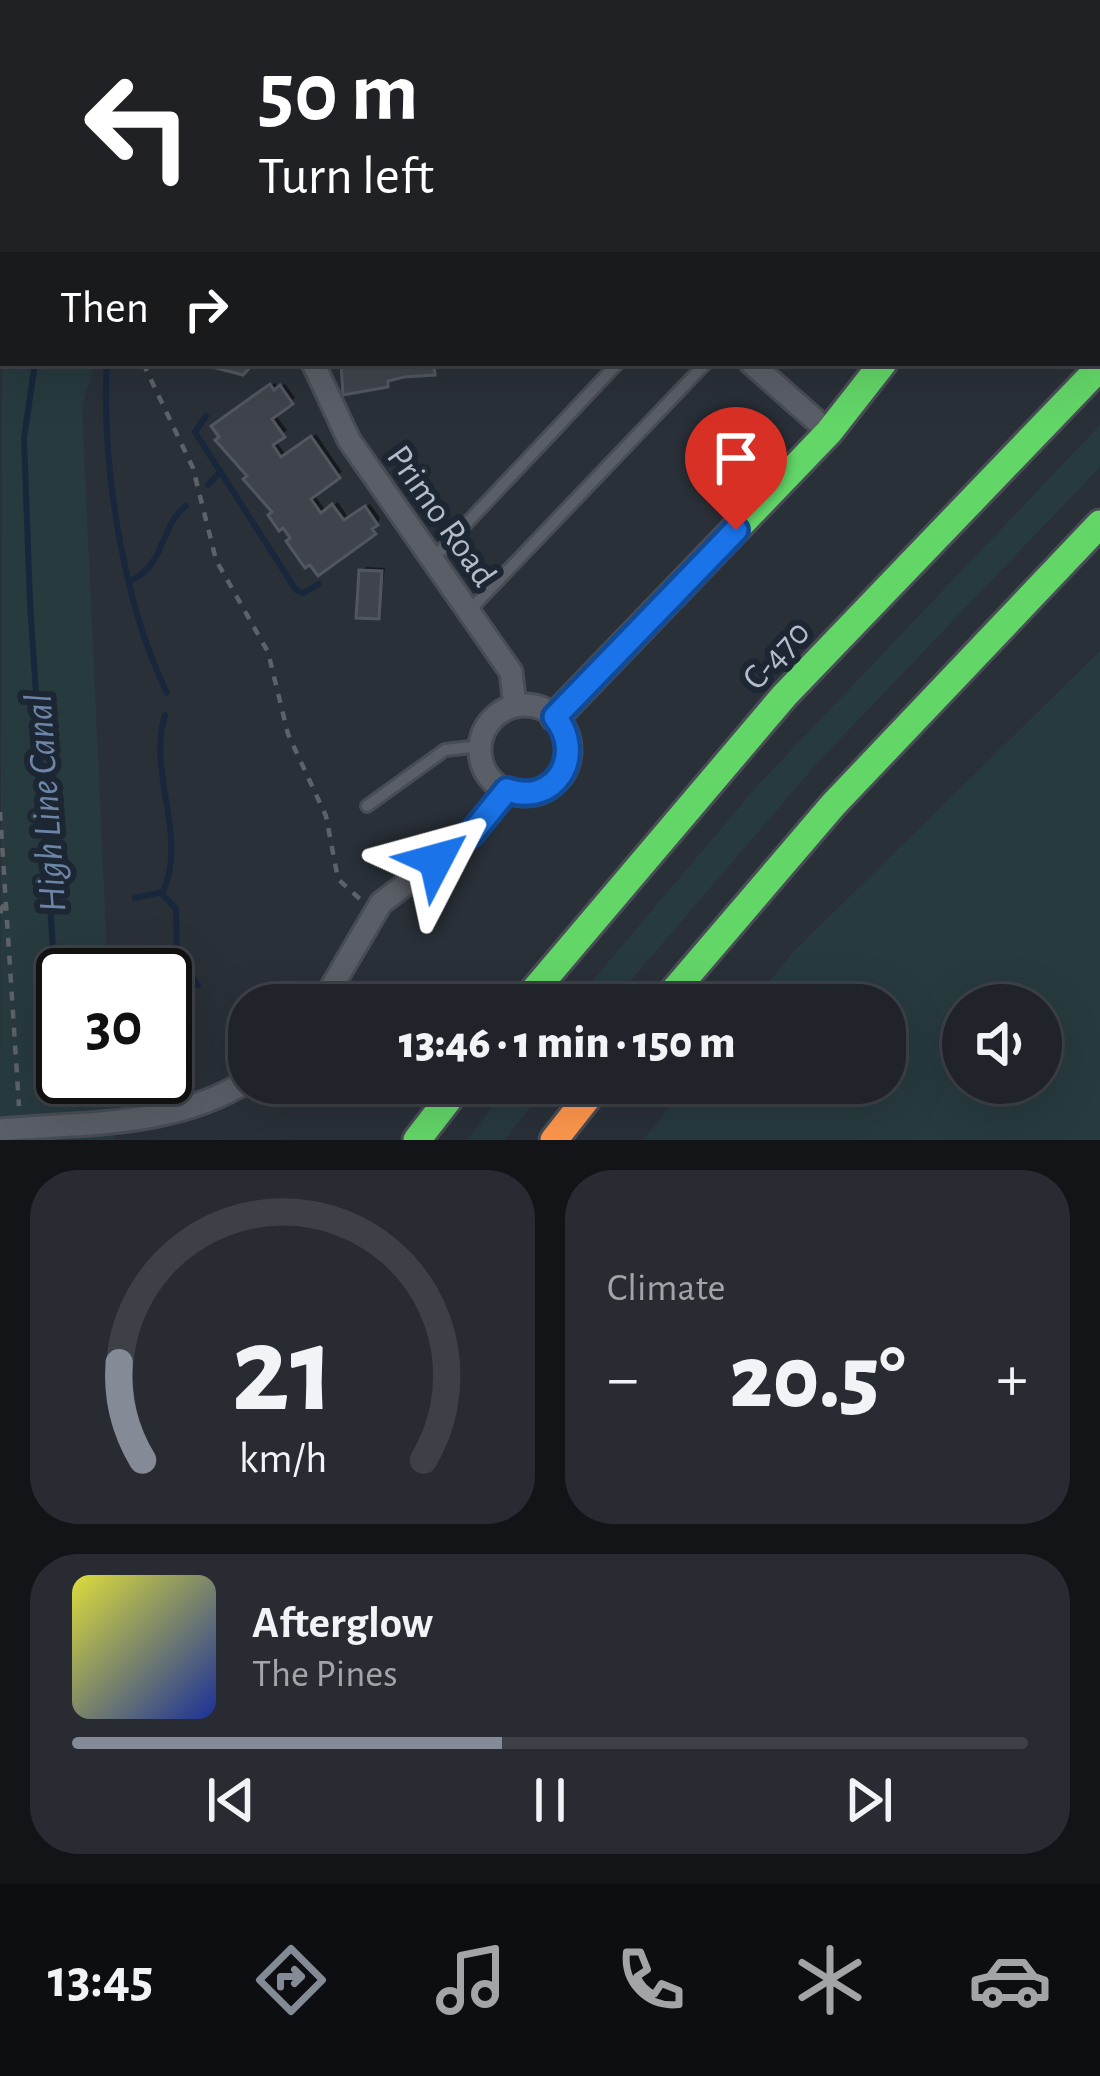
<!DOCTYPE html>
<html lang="en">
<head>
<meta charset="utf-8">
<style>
	:root { --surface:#20242a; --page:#282c32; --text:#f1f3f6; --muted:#a2a4a8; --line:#3d4147; --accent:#848b96 }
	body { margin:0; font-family:"Alegreya Sans",sans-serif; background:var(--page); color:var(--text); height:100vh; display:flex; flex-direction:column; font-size:45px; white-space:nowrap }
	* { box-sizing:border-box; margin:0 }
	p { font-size:39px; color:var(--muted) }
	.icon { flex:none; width:66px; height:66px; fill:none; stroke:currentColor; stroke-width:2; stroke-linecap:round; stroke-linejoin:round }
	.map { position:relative; height:1140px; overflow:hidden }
	.side { display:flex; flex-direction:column; gap:30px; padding:30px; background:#121417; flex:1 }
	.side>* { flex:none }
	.hud { position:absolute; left:0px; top:0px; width:1101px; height:366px; box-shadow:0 12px 48px #0002,0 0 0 3px var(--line); background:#202124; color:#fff; overflow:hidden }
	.tools { position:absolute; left:942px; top:984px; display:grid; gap:24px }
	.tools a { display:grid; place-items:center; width:120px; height:120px; border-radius:50%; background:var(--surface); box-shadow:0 12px 48px #0002,0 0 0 3px var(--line); font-size:60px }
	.speed { position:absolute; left:36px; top:948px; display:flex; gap:24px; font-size:60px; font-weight:700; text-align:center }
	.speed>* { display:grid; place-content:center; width:156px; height:156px; border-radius:50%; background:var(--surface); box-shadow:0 12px 48px #0002,0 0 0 3px var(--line); line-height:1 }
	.speed .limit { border:6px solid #111; border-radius:18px; background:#fff; color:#111 }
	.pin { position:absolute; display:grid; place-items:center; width:102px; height:102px; color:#fff; margin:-123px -51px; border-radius:50% 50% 50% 0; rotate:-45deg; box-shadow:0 0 12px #0007 }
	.pin .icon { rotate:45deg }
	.me { position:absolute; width:132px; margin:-66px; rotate:51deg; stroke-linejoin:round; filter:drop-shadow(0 0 9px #0008) }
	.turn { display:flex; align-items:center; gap:42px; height:252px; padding:0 60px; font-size:54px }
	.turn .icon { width:156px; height:156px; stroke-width:2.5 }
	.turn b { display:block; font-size:84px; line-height:102px }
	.then { display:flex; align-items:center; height:114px; padding:0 60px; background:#0003; gap:24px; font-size:45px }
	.big { font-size:90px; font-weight:800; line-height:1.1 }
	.side .widget { flex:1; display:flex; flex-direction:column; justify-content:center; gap:18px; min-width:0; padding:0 42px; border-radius:48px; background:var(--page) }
	.side .dial { align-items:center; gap:0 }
	.dial svg { height:312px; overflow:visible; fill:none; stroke:var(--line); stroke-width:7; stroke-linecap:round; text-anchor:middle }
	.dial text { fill:var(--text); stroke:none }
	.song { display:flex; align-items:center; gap:36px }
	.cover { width:144px; height:144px; border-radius:18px; background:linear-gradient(135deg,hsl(60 70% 55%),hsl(230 70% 35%)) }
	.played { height:12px; border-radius:6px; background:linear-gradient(90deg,var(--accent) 45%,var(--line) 45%) }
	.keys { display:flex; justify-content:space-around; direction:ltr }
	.heat { display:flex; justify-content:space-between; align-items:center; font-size:66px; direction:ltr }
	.side .tiles { flex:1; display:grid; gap:30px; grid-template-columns:1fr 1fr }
	.widget:last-child { grid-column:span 2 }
	.trip { position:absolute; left:228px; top:984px; width:678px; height:120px; border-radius:48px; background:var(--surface); box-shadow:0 12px 48px #0002,0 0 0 3px var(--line); font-weight:800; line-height:120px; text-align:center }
	.menu { display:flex; height:192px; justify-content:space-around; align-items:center; background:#0d0e11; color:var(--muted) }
	.menu .icon { width:84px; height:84px }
	.menu .selected { color:var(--accent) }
	.menu b { font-size:54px; color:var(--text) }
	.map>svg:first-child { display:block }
</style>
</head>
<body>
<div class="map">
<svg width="1100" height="1140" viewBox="0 0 1100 1140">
	<rect width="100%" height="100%" fill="#2a3038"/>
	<path fill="#273a3e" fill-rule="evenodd" d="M 3,28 L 3,363 L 95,363 L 82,407 L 108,975 L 63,975 L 63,1077 L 113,1077 L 115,1140 L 0,1140 Z
		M 1100,425 L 1100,467 L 819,761 L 610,1005 L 572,1005 L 758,785 Z
		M 1100,651 L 1100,1140 L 643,1140 L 689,1083 L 885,1083 L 885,1005 L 751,1005 L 792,953 ZM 1041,1005 L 1041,1083 L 963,1083 L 963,1005 Z
		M 511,1083 L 549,1083 L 505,1140 L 467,1140 Z"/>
	<path fill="#0007" d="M 273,0 L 347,0 L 347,3 L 272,3 Z
		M 403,0 L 517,0 L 402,3 Z
		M 275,383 L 279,388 L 285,384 L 295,398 L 274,413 L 287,430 L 275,440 L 286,455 L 316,434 L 342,472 L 313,493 L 326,511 L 338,502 L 349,519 L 370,504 L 380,518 L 374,532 L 276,512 L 222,436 L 219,423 Z
		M 366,567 L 385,568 L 378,616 L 361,571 Z"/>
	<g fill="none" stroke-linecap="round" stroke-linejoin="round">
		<path stroke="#19273c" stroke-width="6" d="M 141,3 L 142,0
			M 209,3 L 210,0
			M 35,363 L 24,438 L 30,603 L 63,1100
			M 107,363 C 101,463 123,603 167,693
			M 206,416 L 195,432 L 296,590 L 303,593 L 319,584
			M 208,485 L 218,474
			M 132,580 C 166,564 159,527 186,506
			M 163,895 L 176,909 L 177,957 L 198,985
			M 135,898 L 163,892 C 188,835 147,773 165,715"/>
	</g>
	<path fill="#3f444c" stroke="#52575f" stroke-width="3" d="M 266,0 L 343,0 L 346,1 L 265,3 Z
		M 400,0 L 503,0 L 398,3 Z
		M 197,363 L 254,363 L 243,375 Z
		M 341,363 L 442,363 L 442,365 L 434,365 L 435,375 L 404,377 L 388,381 L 388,387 L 343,395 Z
		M 270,384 L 274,390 L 280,385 L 293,404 L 272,419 L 285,437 L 273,445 L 281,457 L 311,436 L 340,478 L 311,499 L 321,513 L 332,504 L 344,520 L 365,506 L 378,525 L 372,529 L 376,534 L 318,576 L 310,565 L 305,568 L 286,541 L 290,538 L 283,528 L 279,531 L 268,515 L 272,512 L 243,479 L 247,476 L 215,440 L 219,437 L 211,426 Z
		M 359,570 L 382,571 L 379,619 L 356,618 Z"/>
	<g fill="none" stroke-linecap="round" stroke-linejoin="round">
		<defs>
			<path id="lane" d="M 433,559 L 618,363
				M 470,610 L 706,363
				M 367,806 L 445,750 L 480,746"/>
			<path id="street" d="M 822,0 L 825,3
				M 377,3 L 379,0
				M 768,3 L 770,0
				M 1089,3 L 1091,0
				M 1098,122 L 1100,120
				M 313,363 L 349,440 L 511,672 L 515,706
				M 751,363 L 829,432
				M480 750a45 45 0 1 1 90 0a45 45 0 1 1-90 0Z
				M 321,1005 L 381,903 L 473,833 L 507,790
				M 0,1130 C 86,1122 173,1128 249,1080"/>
			<path id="fast" d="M 555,717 L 829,432 L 883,363
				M 522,1005 L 784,696 L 1100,367
				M 662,1005 L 833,805 L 1100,524
				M 417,1140 L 461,1083"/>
			<path id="slow" d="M 554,1140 L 599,1083"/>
		</defs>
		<use href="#lane" stroke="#484c55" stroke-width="16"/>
		<use href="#street" stroke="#484c55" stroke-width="27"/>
		<use href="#fast" stroke="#484c55" stroke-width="33"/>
		<use href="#slow" stroke="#484c55" stroke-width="33"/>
		<path stroke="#5c6268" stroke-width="4.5" stroke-dasharray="9 9" stroke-linecap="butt" d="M 90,3 L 91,0
			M 222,3 L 222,0
			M 0,314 L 3,305
			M 143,363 L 193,468 L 216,560 L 268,652 L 288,734 L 326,816 L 338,879 L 361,900
			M 0,812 L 19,1106
			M 0,913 L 6,899"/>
		<use href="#lane" stroke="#5a5e66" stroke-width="10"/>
		<use href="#street" stroke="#5a5e66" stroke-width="21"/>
		<use href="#fast" stroke="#63d668" stroke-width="27"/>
		<use href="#slow" stroke="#ff974d" stroke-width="27"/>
	</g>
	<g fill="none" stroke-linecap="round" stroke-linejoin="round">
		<defs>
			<path id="route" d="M 436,860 L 472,833 L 507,790 C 555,807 586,755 555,717 L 736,530"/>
		</defs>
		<use href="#route" stroke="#114b97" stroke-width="30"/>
		<use href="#route" stroke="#1a73e8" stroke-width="21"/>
	</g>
	<g text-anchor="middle" stroke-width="12" stroke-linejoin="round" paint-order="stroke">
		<g font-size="36" fill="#b4bcc9" stroke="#1d2633">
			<text transform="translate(443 515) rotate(55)" y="13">Primo Road</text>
			<text transform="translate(775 654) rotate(-47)" y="13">C-470</text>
		</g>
		<g font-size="39" font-style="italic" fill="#6d86a8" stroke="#1d2633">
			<text transform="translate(44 803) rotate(-94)" y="14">High Line Canal</text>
		</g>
	</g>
</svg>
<div class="tools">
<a><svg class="icon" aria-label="sound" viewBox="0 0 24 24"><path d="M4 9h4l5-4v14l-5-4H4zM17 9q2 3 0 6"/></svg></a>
</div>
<div class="speed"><div class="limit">30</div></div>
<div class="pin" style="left:736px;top:530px;background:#d93025"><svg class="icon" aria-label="arrive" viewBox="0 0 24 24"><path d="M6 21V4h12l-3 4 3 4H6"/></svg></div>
<svg class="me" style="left:436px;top:860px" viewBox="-20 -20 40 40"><path d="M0-17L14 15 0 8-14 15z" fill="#1a73e8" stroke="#fff" stroke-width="4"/></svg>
<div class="trip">13:46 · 1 min · 150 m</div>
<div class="hud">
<div class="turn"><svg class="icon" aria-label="left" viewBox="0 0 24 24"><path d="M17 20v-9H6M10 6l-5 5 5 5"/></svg><div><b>50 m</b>Turn left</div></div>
<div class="then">Then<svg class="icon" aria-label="right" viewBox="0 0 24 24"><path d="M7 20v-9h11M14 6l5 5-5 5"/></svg></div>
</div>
</div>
<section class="side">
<div class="tiles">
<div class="widget dial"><svg viewBox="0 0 100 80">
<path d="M14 69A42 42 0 1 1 86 69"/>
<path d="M14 69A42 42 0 0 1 8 44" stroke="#848b96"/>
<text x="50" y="56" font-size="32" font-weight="700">21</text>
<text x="50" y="72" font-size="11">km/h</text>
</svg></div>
<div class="widget"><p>Climate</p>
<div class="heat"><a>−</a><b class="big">20.5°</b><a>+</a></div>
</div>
<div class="widget">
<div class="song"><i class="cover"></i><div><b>Afterglow</b><p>The Pines</p></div></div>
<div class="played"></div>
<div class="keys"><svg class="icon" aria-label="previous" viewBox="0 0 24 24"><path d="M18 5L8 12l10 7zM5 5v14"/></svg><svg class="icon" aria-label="pause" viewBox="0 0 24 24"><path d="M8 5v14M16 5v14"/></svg><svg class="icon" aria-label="next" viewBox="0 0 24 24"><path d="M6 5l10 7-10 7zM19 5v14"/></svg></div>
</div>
</div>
</section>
<nav class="menu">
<b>13:45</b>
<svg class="icon selected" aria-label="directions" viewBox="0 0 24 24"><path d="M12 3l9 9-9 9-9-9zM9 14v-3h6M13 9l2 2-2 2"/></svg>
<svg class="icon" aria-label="music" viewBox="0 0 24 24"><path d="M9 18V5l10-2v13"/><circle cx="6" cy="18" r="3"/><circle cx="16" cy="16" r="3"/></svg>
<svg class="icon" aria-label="phone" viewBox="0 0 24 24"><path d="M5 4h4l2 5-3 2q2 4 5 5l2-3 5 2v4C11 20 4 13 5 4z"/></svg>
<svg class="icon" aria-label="climate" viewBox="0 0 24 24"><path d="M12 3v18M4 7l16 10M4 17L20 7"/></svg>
<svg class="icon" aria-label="car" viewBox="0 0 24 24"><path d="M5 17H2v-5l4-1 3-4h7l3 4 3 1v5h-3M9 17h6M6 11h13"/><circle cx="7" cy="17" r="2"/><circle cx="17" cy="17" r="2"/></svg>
</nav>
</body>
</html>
